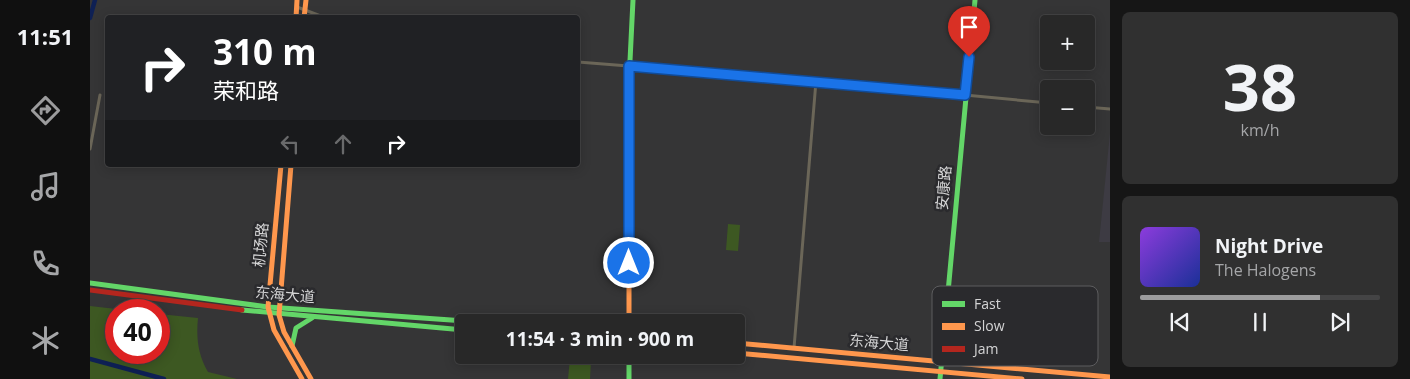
<!DOCTYPE html>
<html lang="en">
<head>
<meta charset="utf-8">
<style>
	:root { --surface:#282828; --page:#303030; --text:#f1f3f6; --muted:#a5a6a8; --line:#444445; --accent:#9c9c9d }
	body { margin:0; font-family:"Open Sans","Noto Sans SC",sans-serif; background:var(--page); color:var(--text); height:100vh; display:flex; flex-direction:column; font-size:19px; white-space:nowrap }
	* { box-sizing:border-box; margin:0 }
	p { font-size:16px; color:var(--muted) }
	.icon { flex:none; width:28px; height:28px; fill:none; stroke:currentColor; stroke-width:2; stroke-linecap:round; stroke-linejoin:round }
	.map { position:relative; flex:1; overflow:hidden }
	.side { display:flex; flex-direction:column; gap:12px; padding:12px; background:#161616; width:300px }
	.side>* { flex:none }
	.guide { position:absolute; left:15px; top:15px; width:475px; height:152px; border-radius:5px; box-shadow:0 2px 12px #0003,0 0 0 1px var(--line); background:#202124; color:#fff; overflow:hidden }
	.controls { position:absolute; left:950px; top:15px; display:grid; gap:10px }
	.controls a { display:grid; place-items:center; width:55px; height:55px; border-radius:5px; background:var(--surface); box-shadow:0 2px 12px #0003,0 0 0 1px var(--line); font-size:25px }
	.speed { position:absolute; left:15px; top:299px; display:flex; gap:10px; font-size:25px; font-weight:700; text-align:center }
	.speed>* { display:grid; place-content:center; width:65px; height:65px; border-radius:50%; background:var(--surface); box-shadow:0 2px 12px #0003,0 0 0 1px var(--line); line-height:1 }
	.speed .limit { border:8px solid #d22; background:#fff; color:#111 }
	.pin { position:absolute; display:grid; place-items:center; width:42px; height:42px; color:#fff; margin:-51px -21px; border-radius:50% 50% 50% 0; rotate:-45deg; box-shadow:0 0 5px #0007 }
	.pin .icon { rotate:45deg }
	.me { position:absolute; width:55px; margin:-28px; rotate:0deg; stroke-linejoin:round; filter:drop-shadow(0 0 4px #0008) }
	.turn { display:flex; align-items:center; gap:18px; height:105px; padding:0 25px; font-size:22px }
	.turn .icon { width:65px; height:65px; stroke-width:2.5 }
	.turn b { display:block; font-size:35px; line-height:42px }
	.lanes { display:flex; align-items:center; height:48px; padding:0 25px; background:#0003; justify-content:center; gap:25px; direction:ltr }
	.lanes .off { opacity:.35 }
	.side .card { flex:1; display:flex; flex-direction:column; justify-content:center; gap:8px; min-width:0; padding:0 18px; border-radius:8px; background:var(--page) }
	.side .dial { align-items:center; gap:0 }
	.dial b { font-size:65px; line-height:1 }
	.song { display:flex; align-items:center; gap:15px }
	.cover { width:60px; height:60px; border-radius:8px; background:linear-gradient(135deg,hsl(270 70% 55%),hsl(230 70% 35%)) }
	.played { height:5px; border-radius:2px; background:linear-gradient(90deg,var(--accent) 75%,var(--line) 75%) }
	.keys { display:flex; justify-content:space-around; direction:ltr }
	.trip { position:absolute; left:365px; top:314px; width:290px; height:50px; border-radius:5px; background:var(--surface); box-shadow:0 2px 12px #0003,0 0 0 1px var(--line); font-weight:700; line-height:50px; text-align:center }
	main { display:flex; flex:1; min-height:0 }
	.menu { display:flex; flex-direction:column; width:90px; justify-content:space-around; align-items:center; background:#101010; color:var(--muted) }
	.menu .icon { width:35px; height:35px }
	.menu .active { color:var(--accent) }
	.menu b { font-size:22px; color:var(--text) }
	.map>svg:first-child { display:block }
</style>
</head>
<body>
<main>
<nav class="menu">
<b>11:51</b>
<svg class="icon active" aria-label="directions" viewBox="0 0 24 24"><path d="M12 3l9 9-9 9-9-9zM9 14v-3h6M13 9l2 2-2 2"/></svg>
<svg class="icon" aria-label="music" viewBox="0 0 24 24"><path d="M9 18V5l10-2v13"/><circle cx="6" cy="18" r="3"/><circle cx="16" cy="16" r="3"/></svg>
<svg class="icon" aria-label="phone" viewBox="0 0 24 24"><path d="M5 4h4l2 5-3 2q2 4 5 5l2-3 5 2v4C11 20 4 13 5 4z"/></svg>
<svg class="icon" aria-label="climate" viewBox="0 0 24 24"><path d="M12 3v18M4 7l16 10M4 17L20 7"/></svg>
</nav>
<div class="map">
<svg width="1020" height="379" viewBox="0 0 1020 379">
	<rect width="100%" height="100%" fill="#353536"/>
	<path fill="#3d3b43" d="M 1020,133 L 1020,242 L 1009,242 Z"/>
	<path fill="#3d5822" d="M 638,224 L 650,225 L 648,251 L 636,250 Z
		M 0,306 L 35,310 L 26,310 L 26,352 L 69,352 L 69,314 L 108,318 C 106,338 108,355 118,372 L 147,379 L 0,379 Z
		M 480,358 L 501,360 L 500,379 L 478,379 Z"/>
	<g fill="none" stroke-linecap="round" stroke-linejoin="round">
		<path stroke="#0e2054" stroke-width="4.5" d="M 0,18 L 5,0
			M 0,359 L 74,379"/>
		<path stroke="#6b6658" stroke-width="3" d="M 207,7 L 236,18
			M 488,62 L 726,81 L 959,103
			M 996,107 L 1020,109
			M 0,149 L 10,95
			M 704,348 L 726,81"/>
		<path stroke="#63d668" stroke-width="5" d="M 539,81 L 543,0
			M 0,283 L 178,307 L 389,322
			M 152,310 L 374,330
			M 202,346 L 206,328 L 222,318
			M 539,355 L 539,379
			M 850,379 L 885,0"/>
		<path stroke="#ff974d" stroke-width="5" d="M 206,18 L 207,0
			M 214,18 L 216,0
			M 539,81 L 539,322
			M 191,165 L 178,307 L 184,330 L 212,379
			M 201,165 L 189,315 L 194,332 L 221,379
			M 646,343 L 1020,377
			M 646,353 L 932,379"/>
		<path stroke="#b3261e" stroke-width="5" d="M 0,290 L 152,310"/>
	</g>
	<g fill="none" stroke-linecap="round" stroke-linejoin="round">
		<defs>
			<path id="route" d="M 539,263 L 539,66 L 875,95 L 879,57"/>
		</defs>
		<use href="#route" stroke="#114b97" stroke-width="12"/>
		<use href="#route" stroke="#1a73e8" stroke-width="9"/>
	</g>
	<g text-anchor="middle" stroke-width="5" stroke-linejoin="round" paint-order="stroke">
		<g font-size="15" fill="#d4d4d5" stroke="#2a2a2d">
			<text transform="translate(854 188) rotate(-85)" y="5">安康路</text>
			<text transform="translate(171 245) rotate(-85)" y="5">机场路</text>
			<text transform="translate(195 295) rotate(5)" y="5">东海大道</text>
			<text transform="translate(789 343) rotate(5)" y="5">东海大道</text>
		</g>
	</g>
	<rect x="842" y="286" width="166" height="80" rx="8" fill="#2a2a2d" stroke="#5d5d5f" stroke-width="1"/>
	<rect x="852" y="301" width="23" height="6" fill="#63d668"/>
	<rect x="852" y="323" width="23" height="7" fill="#ff974d"/>
	<rect x="852" y="346" width="23" height="6" fill="#b3261e"/>
	<g font-size="14" fill="#d4d4d5">
		<text x="884" y="309">Fast</text>
		<text x="884" y="331">Slow</text>
		<text x="884" y="354">Jam</text>
	</g>
</svg>
<div class="controls">
<a>+</a>
<a>−</a>
</div>
<div class="speed"><div class="limit">40</div></div>
<div class="pin" style="left:879px;top:57px;background:#d93025"><svg class="icon" aria-label="arrive" viewBox="0 0 24 24"><path d="M6 21V4h12l-3 4 3 4H6"/></svg></div>
<svg class="me" style="left:539px;top:263px" viewBox="-20 -20 40 40"><circle r="17" fill="#1a73e8" stroke="#fff" stroke-width="3"/><path d="M0-11L8 9 0 5-8 9z" fill="#fff"/></svg>
<div class="trip">11:54 · 3 min · 900 m</div>
<div class="guide">
<div class="turn"><svg class="icon" aria-label="right" viewBox="0 0 24 24"><path d="M7 20v-9h11M14 6l5 5-5 5"/></svg><div><b>310 m</b>荣和路</div></div>
<div class="lanes"><svg class="icon off" aria-label="left" viewBox="0 0 24 24"><path d="M17 20v-9H6M10 6l-5 5 5 5"/></svg><svg class="icon off" aria-label="ahead" viewBox="0 0 24 24"><path d="M12 20V5M6 11l6-6 6 6"/></svg><svg class="icon" aria-label="right" viewBox="0 0 24 24"><path d="M7 20v-9h11M14 6l5 5-5 5"/></svg></div>
</div>
</div>
<section class="side">
<div class="card dial"><b>38</b><p>km/h</p></div>
<div class="card">
<div class="song"><i class="cover"></i><div><b>Night Drive</b><p>The Halogens</p></div></div>
<div class="played"></div>
<div class="keys"><svg class="icon" aria-label="previous" viewBox="0 0 24 24"><path d="M18 5L8 12l10 7zM5 5v14"/></svg><svg class="icon" aria-label="pause" viewBox="0 0 24 24"><path d="M8 5v14M16 5v14"/></svg><svg class="icon" aria-label="next" viewBox="0 0 24 24"><path d="M6 5l10 7-10 7zM19 5v14"/></svg></div>
</div>
</section>
</main>
</body>
</html>
